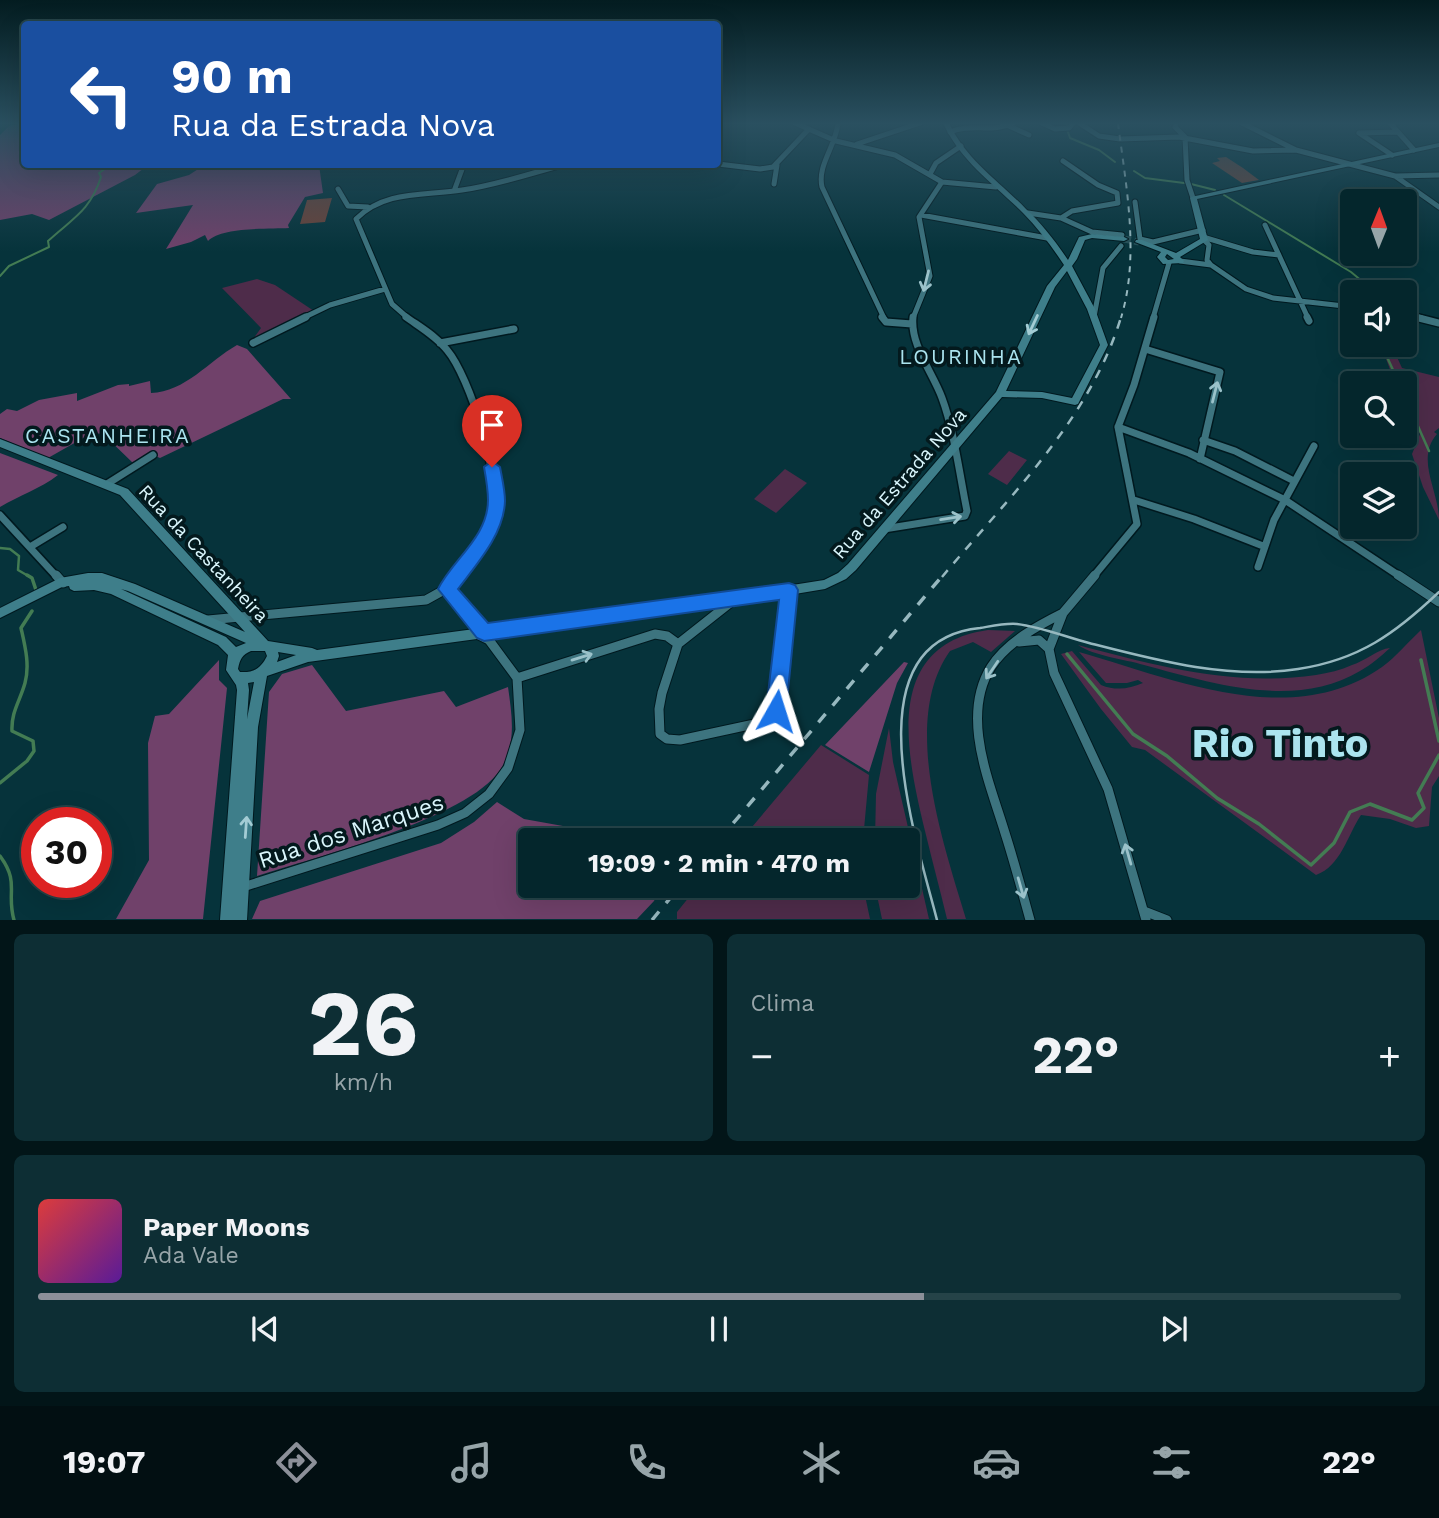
<!DOCTYPE html>
<html lang="pt">
<head>
<meta charset="utf-8">
<style>
	:root { --surface:#04262c; --page:#0d2e34; --text:#f1f3f6; --muted:#97a5a9; --line:#254348; --accent:#8c9099 }
	body { margin:0; font-family:"Work Sans",sans-serif; background:var(--page); color:var(--text); height:100vh; display:flex; flex-direction:column; font-size:26px; white-space:nowrap }
	* { box-sizing:border-box; margin:0 }
	p { font-size:23px; color:var(--muted) }
	.icon { flex:none; width:38px; height:38px; fill:none; stroke:currentColor; stroke-width:2; stroke-linecap:round; stroke-linejoin:round }
	.map { position:relative; height:920px; overflow:hidden }
	.drawer { display:flex; flex-direction:column; gap:14px; padding:14px; background:#021518; flex:1 }
	.drawer>* { flex:none }
	.top-card { position:absolute; left:21px; top:21px; width:700px; height:147px; border-radius:7px; box-shadow:0 7px 28px #0002,0 0 0 2px var(--line); background:#1a4fa0; color:#fff; overflow:hidden }
	.needle { width:46px; rotate:1deg }
	.tools { position:absolute; left:1340px; top:189px; display:grid; gap:14px }
	.tools a { display:grid; place-items:center; width:77px; height:77px; border-radius:7px; background:var(--surface); box-shadow:0 7px 28px #0002,0 0 0 2px var(--line); font-size:35px }
	.speed { position:absolute; left:21px; top:807px; display:flex; gap:14px; font-size:35px; font-weight:700; text-align:center }
	.speed>* { display:grid; place-content:center; width:91px; height:91px; border-radius:50%; background:var(--surface); box-shadow:0 7px 28px #0002,0 0 0 2px var(--line); line-height:1 }
	.speed .limit { border:10px solid #d22; background:#fff; color:#111 }
	.pin { position:absolute; display:grid; place-items:center; width:60px; height:60px; color:#fff; margin:-72px -30px; border-radius:50% 50% 50% 0; rotate:-45deg; box-shadow:0 0 7px #0007 }
	.pin .icon { rotate:45deg }
	.me { position:absolute; width:77px; margin:-38px; rotate:6deg; stroke-linejoin:round; filter:drop-shadow(0 0 5px #0008) }
	.turn { display:flex; align-items:center; gap:24px; height:147px; padding:0 35px; font-size:32px }
	.turn .icon { width:91px; height:91px; stroke-width:2.5 }
	.turn b { display:block; font-size:49px; line-height:60px }
	.big { font-size:52px; font-weight:700; line-height:1.1 }
	.drawer .widget { flex:1; display:flex; flex-direction:column; justify-content:center; gap:10px; min-width:0; padding:0 24px; border-radius:10px; background:var(--page) }
	.drawer .dial { align-items:center; gap:0 }
	.dial b { font-size:91px; line-height:1 }
	.song { display:flex; align-items:center; gap:21px }
	.cover { width:84px; height:84px; border-radius:10px; background:linear-gradient(135deg,hsl(0 70% 55%),hsl(270 70% 35%)) }
	.played { height:7px; border-radius:4px; background:linear-gradient(90deg,var(--accent) 65%,var(--line) 65%) }
	.keys { display:flex; justify-content:space-around; direction:ltr }
	.heat { display:flex; justify-content:space-between; align-items:center; font-size:38px; direction:ltr }
	.drawer .tiles { flex:1; display:grid; gap:14px; grid-template-columns:1fr 1fr }
	.widget:last-child { grid-column:span 2 }
	.trip { position:absolute; left:518px; top:828px; width:402px; height:70px; border-radius:7px; background:var(--surface); box-shadow:0 7px 28px #0002,0 0 0 2px var(--line); font-weight:700; line-height:70px; text-align:center }
	.tabs { display:flex; height:112px; justify-content:space-around; align-items:center; background:#020f12; color:var(--muted) }
	.tabs .icon { width:49px; height:49px }
	.tabs .on { color:var(--accent) }
	.tabs b { font-size:32px; color:var(--text) }
	.map>svg:first-child { display:block }
</style>
</head>
<body>
<div class="map">
<svg width="1439" height="920" viewBox="0 0 1439 920">
	<rect width="100%" height="100%" fill="#06333b"/>
	<path fill="#4e2c4a" d="M 257,279 L 275,285 L 314,311 L 253,339 L 261,328 L 222,288 Z
		M 1386,345 L 1398,345 L 1396,355 L 1402,368 L 1439,377 L 1439,428 L 1434,432 L 1437,434 C 1415,459 1439,491 1439,520 L 1423,487 L 1412,454 L 1420,434 L 1405,408 L 1405,383 L 1395,383 L 1385,356 Z
		M 1009,451 L 1027,460 L 1007,485 L 988,474 Z
		M 785,469 L 807,483 L 776,513 L 754,499 Z
		M 988,630 L 1015,631 L 991,652 L 973,642 L 950,651 C 900,721 944,845 966,919 L 947,919 C 940,890 932,860 925,831 C 907,756 881,645 988,630 Z
		M 1421,630 L 1439,718 L 1439,776 L 1432,787 L 1429,826 L 1416,828 L 1390,819 L 1361,815 C 1347,836 1341,866 1316,875 L 1145,750 L 1132,747 L 1101,709 L 1061,654 L 1072,651 L 1101,685 C 1116,691 1129,689 1143,683 L 1138,680 L 1127,683 L 1106,683 L 1079,652 C 1174,679 1291,731 1382,667 C 1396,657 1408,642 1421,630 Z
		M 1078,645 C 1157,666 1233,687 1316,675 C 1328,673 1341,670 1352,665 C 1365,661 1378,649 1390,648 C 1381,656 1371,665 1360,671 C 1295,710 1211,683 1144,665 C 1124,659 1094,656 1078,645 Z
		M 889,728 L 893,762 L 929,919 L 882,919 L 875,886 L 908,886 L 908,840 L 875,840 L 876,794 Z
		M 821,745 L 869,775 L 863,840 L 741,840 Z
		M 698,886 L 863,886 L 870,919 L 677,919 L 677,912 Z"/>
	<path fill="#70416a" d="M 24,123 L 24,164 L 148,165 L 135,175 L 49,220 L 32,214 L 0,220 L 0,135 L 9,126 Z
		M 206,164 L 319,165 L 323,193 L 305,197 L 288,225 L 289,228 C 269,229 221,227 208,241 L 205,235 L 191,242 L 166,249 L 193,205 L 136,213 L 157,184 L 189,175 Z
		M 237,345 L 247,349 L 291,399 L 283,399 L 160,458 L 153,455 L 133,463 L 103,434 L 92,433 L 48,458 L 0,438 L 0,414 L 7,409 L 17,411 L 39,400 L 77,393 L 77,401 L 118,385 L 129,384 L 129,386 L 150,381 L 151,393 C 185,392 209,361 237,345 Z
		M 0,453 L 58,475 C 40,489 20,495 0,507 Z
		M 219,660 L 219,680 L 227,688 L 203,919 L 116,919 L 149,860 L 148,743 L 155,716 L 169,714 Z
		M 904,662 L 908,663 L 897,683 L 869,772 L 825,745 Z
		M 312,665 L 346,711 L 444,691 L 456,707 L 508,687 C 512,716 517,744 500,770 C 467,819 315,857 257,876 L 269,692 L 282,674 Z
		M 497,802 L 524,819 L 641,840 L 530,840 L 530,886 L 661,886 L 654,901 L 637,919 L 252,919 L 260,901 L 441,843 L 474,822 Z"/>
	<g fill="none" stroke-linecap="round" stroke-linejoin="round">
		<path stroke="#437c53" stroke-width="2" d="M 1065,123 L 1070,138 L 1099,150 L 1115,162
			M 1134,171 L 1145,178 L 1184,183
			M 1191,184 L 1215,190
			M 1224,195 L 1351,272 L 1375,292
			M 0,276 L 9,266 L 49,247 L 48,241 C 73,218 90,211 101,177 L 99,173 L 112,164"/>
		<path stroke="#437c53" stroke-width="2.5" d="M 1389,345 L 1387,357 L 1399,383
			M 1405,397 L 1429,451
			M 0,548 L 10,549 L 19,556 L 18,570 L 30,577"/>
		<path stroke="#437c53" stroke-width="3.5" d="M 27,575 L 32,578 L 36,590
			M 1067,654 L 1133,734 L 1167,756 L 1217,798 L 1259,824 L 1311,865 L 1334,843 L 1350,812 L 1370,804 L 1412,820 L 1424,808 L 1418,793 L 1439,755
			M 1421,660 L 1439,741
			M 0,783 L 27,761 L 34,751 L 33,741 L 12,731 C 11,712 20,701 25,683 C 30,665 25,646 21,628 L 32,611
			M 0,856 C 20,883 6,892 14,920"/>
	</g>
	<path fill="#6b4239" d="M 1226,157 L 1243,168 L 1259,180 L 1242,183 L 1212,163 L 1220,161 L 1217,158 Z
		M 332,198 L 325,222 L 300,224 L 307,200 Z"/>
	<g fill="none" stroke-linecap="round" stroke-linejoin="round">
		<path stroke="#265058" stroke-width="7" stroke-dasharray="7 3.5" stroke-linecap="butt" d="M 1124,239 L 1139,242"/>
		<defs>
			<path id="street-far2" d="M 795,123 L 836,141 L 895,155 L 942,182 L 996,187
				M 838,123 C 836,146 817,165 822,187 L 884,318
				M 1042,123 L 1055,129 L 1069,128 L 1073,123
				M 1079,123 L 1099,136 L 1120,139 L 1179,137 L 1253,151 L 1296,150 L 1395,176 L 1439,207
				M 1176,123 L 1175,127 L 1185,137 L 1187,180 L 1193,198
				M 1242,123 L 1296,150
				M 1390,123 L 1414,150
				M 1009,126 L 1029,135
				M 950,132 C 970,123 993,133 1013,123
				M 857,144 L 920,123
				M 1392,155 L 1359,133 L 1397,132
				M 718,164 L 760,169 L 773,167 L 808,130
				M 930,174 L 936,163 L 961,146
				M 1396,176 L 1439,175
				M 774,184 L 777,165
				M 338,189 L 348,206 L 368,207
				M 454,191 L 464,164
				M 1135,202 L 1140,239 L 1153,242 L 1203,230
				M 1028,213 L 1061,218 L 1072,211 L 1118,203 L 1117,193 L 1098,185 L 1063,161
				M 921,215 L 1047,238
				M 1061,218 L 1092,232 L 1122,235
				M 1265,225 L 1308,318
				M 1203,237 L 1253,252 L 1279,255
				M 1204,240 L 1209,245 L 1207,260 L 1211,265
				M 1180,261 L 1211,265 L 1246,289 L 1273,298 L 1353,307
				M 1405,314 L 1422,318
				M 1094,317 L 1103,268 L 1121,246
				M 303,318 L 330,305 L 385,289
				M 408,318 L 392,304 L 356,219 C 385,190 424,196 462,190 C 497,185 532,173 566,164
				M 913,318 L 930,276 L 919,217 L 942,182
				M 1153,318 L 1169,263"/>
			<path id="street-far1" d="M 406,317 C 420,327 436,336 447,350 C 470,377 501,478 493,512 C 487,536 472,557 456,577
				M 882,317 L 886,322 L 912,324
				M 1307,317 L 1309,321
				M 1415,317 L 1439,323
				M 253,343 L 306,317
				M 440,343 L 514,329
				M 1145,349 L 1220,372 L 1200,459
				M 1118,427 L 1189,453 L 1285,500 L 1401,577
				M 1118,427 L 1134,385 L 1154,317
				M 1203,440 L 1235,451 L 1294,481
				M 107,484 L 153,455
				M 1134,500 L 1194,519 L 1263,546
				M 0,515 L 57,577
				M 884,529 L 965,516 L 967,511 C 960,477 954,430 942,398 C 933,373 910,345 913,317
				M 30,547 L 63,527
				M 1258,567 L 1274,520 L 1314,446
				M 1093,577 L 1137,524 L 1118,427"/>
			<path id="street" d="M 56,575 L 63,583
				M 1095,575 L 1063,613 L 1049,649 L 1054,673 L 1108,789 L 1146,920
				M 1398,575 L 1439,602
				M 447,589 L 484,632
				M 735,599 L 678,644 L 662,693 L 659,709 L 660,734 L 667,739 L 680,740 L 768,721 L 773,716 L 789,590
				M 208,620 L 426,600 L 444,590 L 458,575
				M 1019,642 L 1039,640 L 1049,649
				M 517,678 L 655,634 L 667,636 L 678,644
				M 243,887 L 438,825 L 465,813 L 489,794 L 508,768 L 520,730 L 517,678 L 489,640 L 477,634
				M 1144,911 L 1167,920
				M 1030,920 C 1022,891 1014,861 1005,833 C 990,783 960,717 991,667 C 1007,642 1037,626 1063,613"/>
			<path id="secondary" d="M 943,123 L 949,123 C 967,161 998,180 1026,209 C 1042,224 1056,242 1068,260 L 1079,237 L 1092,234 L 1124,237 L 1128,239 L 1124,241 L 1092,238 L 1085,240 L 1077,259 L 1072,266 L 1095,309 L 1108,345 L 1078,404 L 1075,405 L 1042,398 L 1002,397 L 856,570 L 846,579 L 825,589 L 735,604 L 308,662 L 267,676 L 258,727 L 247,920 L 220,920 L 237,690 L 236,685 L 226,670 L 228,655 L 218,645 L 111,594 L 94,590 L 74,591 L 70,589 L 69,586 L 62,587 L 0,618 L 0,608 L 60,578 L 88,573 L 102,573 L 135,584 L 245,632 L 120,495 L 0,447 L 0,439 L 128,489 L 268,641 L 312,648 L 317,650 L 735,594 L 824,580 L 838,573 L 848,564 L 996,392 L 1047,286 L 1064,265 C 1052,247 1039,229 1023,213 C 993,183 962,163 943,123 ZM 1067,271 L 1087,309 L 1100,345 L 1072,398 L 1042,392 L 1006,391 L 1055,287 ZM 121,589 L 128,591 L 246,643 L 236,647 L 226,637 ZM 251,651 L 265,651 L 267,656 C 261,668 254,673 240,672 L 238,669 C 240,659 242,655 251,651 ZM 278,652 L 296,655 L 277,662 L 279,656 ZM 254,682 L 247,719 L 249,690 L 248,683 Z
				M 1439,143 L 1439,147 L 1197,199 L 1208,240 L 1180,257 L 1184,261 L 1183,263 L 1163,264 L 1157,257 L 1161,252 L 1135,242 L 1136,240 L 1142,240 L 1176,253 L 1200,239 L 1190,198 L 1191,197 ZM 1167,254 L 1174,259 L 1168,260 L 1165,257 Z"/>
		</defs>
		<use href="#street-far2" stroke="#00191f" stroke-width="7"/>
		<use href="#street-far1" stroke="#00191f" stroke-width="10"/>
		<use href="#street" stroke="#00191f" stroke-width="11"/>
		<use href="#secondary" stroke="#00191f" stroke-width="2"/>
		<use href="#street-far2" stroke="#3d747f" stroke-width="5"/>
		<use href="#street-far1" stroke="#3d747f" stroke-width="7"/>
		<use href="#street" stroke="#3d747f" stroke-width="9"/>
		<use href="#secondary" fill="#3e7e8a" fill-rule="evenodd"/>
		<path stroke="#97b8bf" stroke-width="2.5" d="M 937,920 C 917,841 848,641 980,628 C 992,626 1005,623 1017,624 C 1041,627 1066,637 1089,643 C 1155,660 1229,680 1298,669 C 1359,660 1396,633 1439,592"/>
		<path stroke="#97b8bf" stroke-width="2" stroke-dasharray="6 6" stroke-linecap="butt" d="M 1118,123 C 1126,187 1140,255 1121,318"/>
		<path stroke="#97b8bf" stroke-width="2.5" stroke-dasharray="9 9" stroke-linecap="butt" d="M 942,577 C 1008,498 1091,418 1121,317"/>
		<path stroke="#97b8bf" stroke-width="3.5" stroke-dasharray="11 11" stroke-linecap="butt" d="M 719,840 L 943,575
			M 652,920 L 680,886"/>
	</g>
	<defs><path id="oneway-shaft" d="M-6 0H5M1.5-3L5.5 0L1.5 3" fill="none" stroke-width="1.6" stroke-linecap="round" stroke-linejoin="round" transform="scale(1.75)"/></defs>
	<g stroke="#9bc2ca">
		<use href="#oneway-shaft" transform="translate(926 281) rotate(104)"/>
		<use href="#oneway-shaft" transform="translate(1215 392) rotate(-76)"/>
		<use href="#oneway-shaft" transform="translate(951 518) rotate(-9)"/>
		<use href="#oneway-shaft" transform="translate(582 657) rotate(-17)"/>
		<use href="#oneway-shaft" transform="translate(992 670) rotate(124)"/>
		<use href="#oneway-shaft" transform="translate(1128 854) rotate(-106)"/>
		<use href="#oneway-shaft" transform="translate(1021 888) rotate(74)"/>
	</g>
	<g stroke="#a3ccd4">
		<use href="#oneway-shaft" transform="translate(1033 325) rotate(115)"/>
		<use href="#oneway-shaft" transform="translate(246 827) rotate(-86)"/>
	</g>
	<linearGradient id="sky" x2="0" y2="1"><stop stop-color="#031c20"/><stop offset="0.49" stop-color="#2a5060"/><stop offset="1" stop-color="#2a5060" stop-opacity="0"/></linearGradient>
	<rect width="1439" height="252" fill="url(#sky)"/>
	<path fill="#1a73e8" stroke="#114b97" stroke-width="2" d="M 492,461 L 500,467 C 502,478 505,490 505,501 C 504,534 477,564 458,589 L 488,623 L 789,583 L 795,585 L 798,590 L 786,711 L 783,718 L 776,721 L 769,718 L 766,711 L 779,600 L 484,641 L 477,638 L 438,589 C 453,559 488,537 488,500 C 488,489 486,478 484,467 Z"/>
	<g text-anchor="middle" stroke-width="7" stroke-linejoin="round" paint-order="stroke">
		<g font-size="19" fill="#daf6fc" stroke="#03191d">
			<text transform="translate(899 483) rotate(-49)" y="7">Rua da Estrada Nova</text>
			<text transform="translate(204 553) rotate(47)" y="7">Rua da Castanheira</text>
		</g>
		<g font-size="21" letter-spacing="2" fill="#abe4ef" stroke="#03191d">
			<text x="961" y="364">LOURINHA</text>
			<text x="108" y="443">CASTANHEIRA</text>
		</g>
		<g font-size="23" fill="#daf6fc" stroke="#03191d">
			<text transform="translate(351 831) rotate(-18)" y="8">Rua dos Marques</text>
		</g>
		<g font-size="40" font-weight="bold" fill="#abe4ef" stroke="#03191d">
			<text x="1280" y="757">Rio Tinto</text>
		</g>
	</g>
</svg>
<div class="tools">
<a><svg class="needle" viewBox="-14 -14 28 28"><path d="M0-13l5 13h-10z" fill="#e53935"/><path d="M0 13l5-13h-10z" fill="#97a5a9"/></svg></a>
<a><svg class="icon" aria-label="sound" viewBox="0 0 24 24"><path d="M4 9h4l5-4v14l-5-4H4zM17 9q2 3 0 6"/></svg></a>
<a><svg class="icon" aria-label="search" viewBox="0 0 24 24"><circle cx="10" cy="10" r="6"/><path d="M15 15l6 6"/></svg></a>
<a><svg class="icon" aria-label="layers" viewBox="0 0 24 24"><path d="M12 4l9 5-9 5-9-5zM3 14l9 5 9-5"/></svg></a>
</div>
<div class="speed"><div class="limit">30</div></div>
<div class="pin" style="left:492px;top:467px;background:#d93025"><svg class="icon" aria-label="arrive" viewBox="0 0 24 24"><path d="M6 21V4h12l-3 4 3 4H6"/></svg></div>
<svg class="me" style="left:776px;top:711px" viewBox="-20 -20 40 40"><path d="M0-17L14 15 0 8-14 15z" fill="#1a73e8" stroke="#fff" stroke-width="4"/></svg>
<div class="trip">19:09 · 2 min · 470 m</div>
<div class="top-card">
<div class="turn"><svg class="icon" aria-label="left" viewBox="0 0 24 24"><path d="M17 20v-9H6M10 6l-5 5 5 5"/></svg><div><b>90 m</b>Rua da Estrada Nova</div></div>
</div>
</div>
<section class="drawer">
<div class="tiles">
<div class="widget dial"><b>26</b><p>km/h</p></div>
<div class="widget"><p>Clima</p>
<div class="heat"><a>−</a><b class="big">22°</b><a>+</a></div>
</div>
<div class="widget">
<div class="song"><i class="cover"></i><div><b>Paper Moons</b><p>Ada Vale</p></div></div>
<div class="played"></div>
<div class="keys"><svg class="icon" aria-label="previous" viewBox="0 0 24 24"><path d="M18 5L8 12l10 7zM5 5v14"/></svg><svg class="icon" aria-label="pause" viewBox="0 0 24 24"><path d="M8 5v14M16 5v14"/></svg><svg class="icon" aria-label="next" viewBox="0 0 24 24"><path d="M6 5l10 7-10 7zM19 5v14"/></svg></div>
</div>
</div>
</section>
<nav class="tabs">
<b>19:07</b>
<svg class="icon on" aria-label="directions" viewBox="0 0 24 24"><path d="M12 3l9 9-9 9-9-9zM9 14v-3h6M13 9l2 2-2 2"/></svg>
<svg class="icon" aria-label="music" viewBox="0 0 24 24"><path d="M9 18V5l10-2v13"/><circle cx="6" cy="18" r="3"/><circle cx="16" cy="16" r="3"/></svg>
<svg class="icon" aria-label="phone" viewBox="0 0 24 24"><path d="M5 4h4l2 5-3 2q2 4 5 5l2-3 5 2v4C11 20 4 13 5 4z"/></svg>
<svg class="icon" aria-label="climate" viewBox="0 0 24 24"><path d="M12 3v18M4 7l16 10M4 17L20 7"/></svg>
<svg class="icon" aria-label="car" viewBox="0 0 24 24"><path d="M5 17H2v-5l4-1 3-4h7l3 4 3 1v5h-3M9 17h6M6 11h13"/><circle cx="7" cy="17" r="2"/><circle cx="17" cy="17" r="2"/></svg>
<svg class="icon" aria-label="filters" viewBox="0 0 24 24"><path d="M4 7h16M4 17h16"/><circle cx="9" cy="7" r="2"/><circle cx="15" cy="17" r="2"/></svg>
<b>22°</b>
</nav>
</body>
</html>
